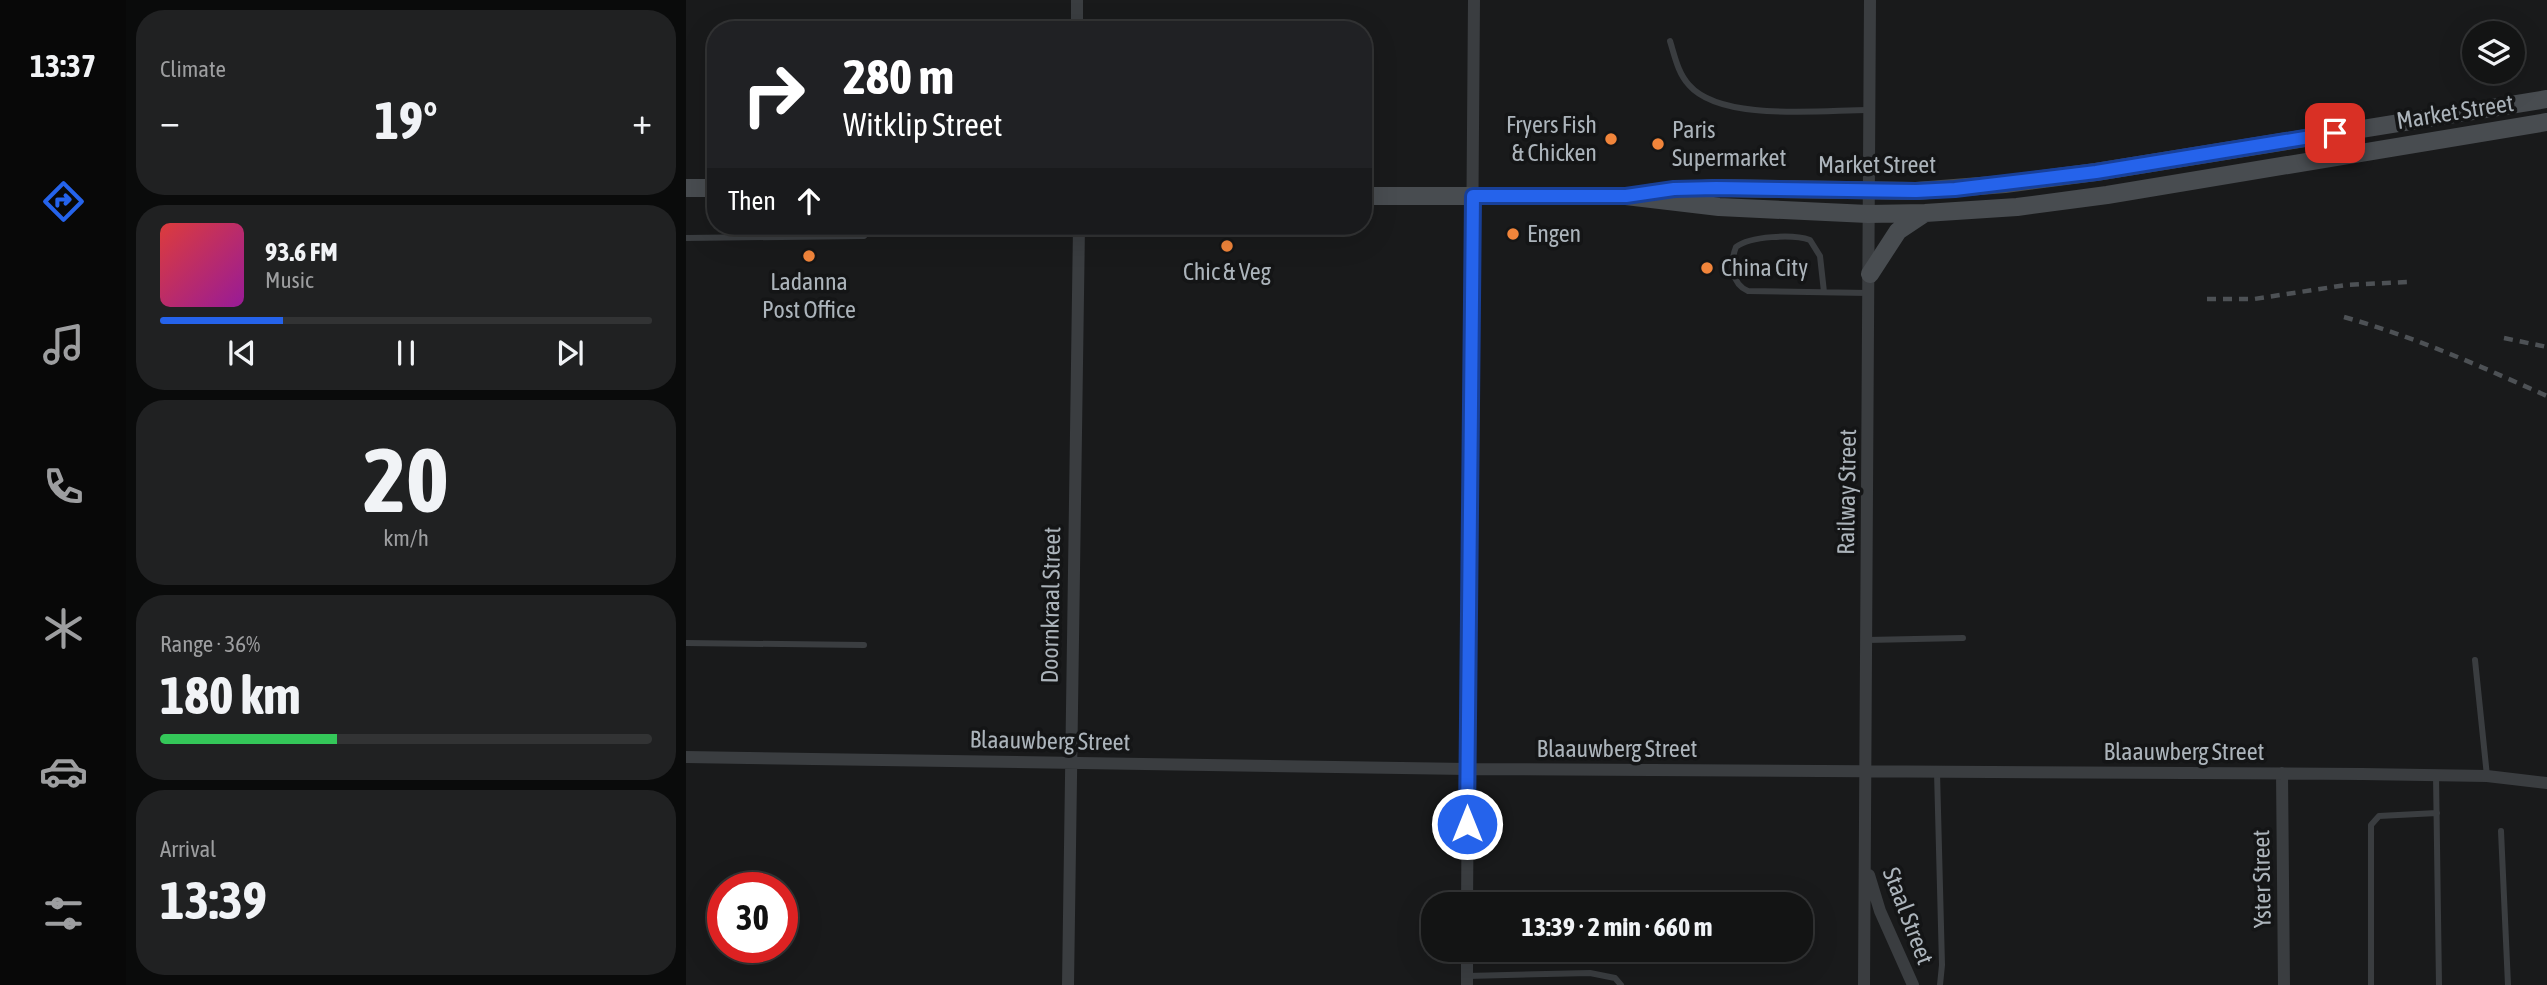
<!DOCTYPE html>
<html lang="en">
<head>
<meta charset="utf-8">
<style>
	:root { --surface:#131414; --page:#202122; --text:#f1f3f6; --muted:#9d9ea0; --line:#323334; --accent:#2563eb }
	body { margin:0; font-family:"Asap Condensed",sans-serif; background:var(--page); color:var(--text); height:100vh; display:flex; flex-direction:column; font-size:26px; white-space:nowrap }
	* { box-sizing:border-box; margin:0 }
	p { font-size:23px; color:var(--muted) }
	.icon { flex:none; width:38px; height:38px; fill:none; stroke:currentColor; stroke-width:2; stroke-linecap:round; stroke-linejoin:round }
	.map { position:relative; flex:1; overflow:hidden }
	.sheet { display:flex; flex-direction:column; gap:10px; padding:10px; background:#0a0b0b; width:560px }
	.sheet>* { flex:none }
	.guide { position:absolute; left:21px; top:21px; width:665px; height:214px; border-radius:28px; box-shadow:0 7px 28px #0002,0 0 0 2px var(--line); background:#202124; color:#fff; overflow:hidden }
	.tools { position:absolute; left:1776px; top:21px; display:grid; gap:14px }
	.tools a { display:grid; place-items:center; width:63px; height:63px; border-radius:50%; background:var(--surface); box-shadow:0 7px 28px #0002,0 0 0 2px var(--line); font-size:35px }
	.speed { position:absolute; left:21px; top:872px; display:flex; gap:14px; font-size:35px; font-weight:700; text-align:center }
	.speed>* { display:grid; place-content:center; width:91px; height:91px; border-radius:50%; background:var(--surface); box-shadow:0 7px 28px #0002,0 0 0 2px var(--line); line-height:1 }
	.speed .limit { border:10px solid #d22; background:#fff; color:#111 }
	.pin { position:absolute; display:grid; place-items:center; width:60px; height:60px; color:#fff; margin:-30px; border-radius:14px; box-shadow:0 4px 10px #0006 }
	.me { position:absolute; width:77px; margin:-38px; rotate:0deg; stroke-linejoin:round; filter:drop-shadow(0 0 5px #0008) }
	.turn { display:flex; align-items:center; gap:24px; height:147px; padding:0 21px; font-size:32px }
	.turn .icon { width:91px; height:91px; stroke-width:2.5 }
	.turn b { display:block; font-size:49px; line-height:60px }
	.then { display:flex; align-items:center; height:66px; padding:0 21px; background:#0003; gap:14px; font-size:26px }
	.big { font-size:52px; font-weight:700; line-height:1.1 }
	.sheet .card { flex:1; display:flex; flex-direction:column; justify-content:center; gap:10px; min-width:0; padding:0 24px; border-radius:28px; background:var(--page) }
	.sheet .dial { align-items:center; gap:0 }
	.dial b { font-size:91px; line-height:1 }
	.song { display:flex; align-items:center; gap:21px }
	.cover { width:84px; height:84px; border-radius:10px; background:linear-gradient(135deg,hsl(0 70% 55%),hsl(300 70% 35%)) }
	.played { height:7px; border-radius:4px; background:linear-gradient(90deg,var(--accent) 25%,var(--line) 25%) }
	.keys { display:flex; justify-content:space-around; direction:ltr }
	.heat { display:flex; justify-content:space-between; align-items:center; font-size:38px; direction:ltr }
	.charge { height:10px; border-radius:5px; background:linear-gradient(90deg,#34c759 36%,var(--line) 0) }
	.trip { position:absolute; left:735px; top:892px; width:392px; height:70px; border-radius:28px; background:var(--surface); box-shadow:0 7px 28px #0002,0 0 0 2px var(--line); font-weight:700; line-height:70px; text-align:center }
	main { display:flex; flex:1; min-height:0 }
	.dock { display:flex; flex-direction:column; width:126px; justify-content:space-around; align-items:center; background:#080808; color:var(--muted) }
	.dock .icon { width:49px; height:49px }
	.dock .on { color:var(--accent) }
	.dock b { font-size:32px; color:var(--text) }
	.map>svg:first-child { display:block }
</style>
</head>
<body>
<main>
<nav class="dock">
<b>13:37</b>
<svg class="icon on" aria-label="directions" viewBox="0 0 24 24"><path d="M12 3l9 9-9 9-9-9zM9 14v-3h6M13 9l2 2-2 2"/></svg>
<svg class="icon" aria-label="music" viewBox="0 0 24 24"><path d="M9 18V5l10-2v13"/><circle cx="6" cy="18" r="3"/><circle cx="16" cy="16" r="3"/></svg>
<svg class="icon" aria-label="phone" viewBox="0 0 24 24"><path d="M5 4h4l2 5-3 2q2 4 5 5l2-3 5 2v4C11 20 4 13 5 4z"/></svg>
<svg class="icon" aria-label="climate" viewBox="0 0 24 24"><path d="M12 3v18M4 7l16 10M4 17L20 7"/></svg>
<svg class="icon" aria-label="car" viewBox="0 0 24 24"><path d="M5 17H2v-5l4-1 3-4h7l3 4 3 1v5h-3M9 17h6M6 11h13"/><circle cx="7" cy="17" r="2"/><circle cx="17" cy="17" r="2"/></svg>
<svg class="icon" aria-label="filters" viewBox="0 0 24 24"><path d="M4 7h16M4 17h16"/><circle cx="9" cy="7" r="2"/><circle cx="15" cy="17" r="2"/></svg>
</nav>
<section class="sheet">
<div class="card"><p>Climate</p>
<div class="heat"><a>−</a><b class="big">19°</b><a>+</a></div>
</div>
<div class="card">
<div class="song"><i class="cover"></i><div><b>93.6 FM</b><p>Music</p></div></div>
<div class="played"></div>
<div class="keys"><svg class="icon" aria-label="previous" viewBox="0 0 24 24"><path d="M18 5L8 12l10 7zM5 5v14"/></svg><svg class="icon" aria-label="pause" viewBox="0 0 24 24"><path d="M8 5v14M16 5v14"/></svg><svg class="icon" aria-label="next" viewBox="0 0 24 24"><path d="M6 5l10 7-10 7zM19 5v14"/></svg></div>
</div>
<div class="card dial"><b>20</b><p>km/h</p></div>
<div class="card"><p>Range · 36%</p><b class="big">180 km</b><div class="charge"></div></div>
<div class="card"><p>Arrival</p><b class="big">13:39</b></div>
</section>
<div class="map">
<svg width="1861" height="985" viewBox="0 0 1861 985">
	<rect width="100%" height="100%" fill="#191a1b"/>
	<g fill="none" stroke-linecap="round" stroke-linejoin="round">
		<path stroke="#3a3d40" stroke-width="6" d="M 984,41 C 989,57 992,73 1003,85 C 1035,122 1136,110 1182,110
			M 271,226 L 360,229
			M 0,238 L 178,236 L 187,226
			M 1138,292 L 1134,256 L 1124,240 C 1107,234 1064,236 1050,247 C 1044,262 1045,284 1062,291 L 1182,293
			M 1181,640 L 1277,638
			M 0,643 L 178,645
			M 1789,660 L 1801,776
			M 1251,772 L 1256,965 L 1254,985
			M 1750,775 L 1753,985
			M 1815,831 L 1822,985
			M 781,976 L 904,973 L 929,978 L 935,985
			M 1685,985 L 1685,825 L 1693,816 L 1751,813"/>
		<path stroke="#3a3d40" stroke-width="12" d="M 391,0 L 391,30
			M 0,757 L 781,769 L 1676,774 L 1801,776 L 1861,783
			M 1596,773 L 1598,985
			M 1183,875 L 1194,911 L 1227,985
			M 781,905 L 788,0
			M 382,985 L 393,226
			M 781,985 L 781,950
			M 1178,985 L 1184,0"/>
		<path stroke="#484c50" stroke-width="18" d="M 0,188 L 30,188
			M 962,193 L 1030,188 L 1230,191 L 1319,184 L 1410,172 L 1861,99
			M 677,196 L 940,196 L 1033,207 L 1182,214 L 1239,213 L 1331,207 L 1421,195 L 1861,122
			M 1184,274 L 1212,231 L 1239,213"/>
		<path stroke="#4d5155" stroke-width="4.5" stroke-dasharray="9 7" stroke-linecap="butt" d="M 1521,299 L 1568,299 L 1660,285 L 1721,282
			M 1658,317 C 1729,337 1794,366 1861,396
			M 1818,338 L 1861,347"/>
	</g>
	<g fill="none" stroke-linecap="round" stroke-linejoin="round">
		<defs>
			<path id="route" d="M 781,824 L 787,196 L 940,196 L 988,189 L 1030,188 L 1230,191 L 1269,189 L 1410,172 L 1649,133"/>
		</defs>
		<use href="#route" stroke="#184099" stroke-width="18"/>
		<use href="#route" stroke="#2563eb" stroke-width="12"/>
	</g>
	<g fill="#f1853b" stroke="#141516" stroke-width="2.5">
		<circle cx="925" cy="139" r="7"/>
		<circle cx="972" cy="144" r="7"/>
		<circle cx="827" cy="234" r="7"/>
		<circle cx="541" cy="246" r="7"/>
		<circle cx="123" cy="256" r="7"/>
		<circle cx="1021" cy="268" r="7"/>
	</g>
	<g text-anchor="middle" stroke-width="7" stroke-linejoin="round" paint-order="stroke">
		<g font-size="24" fill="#acb4bb" stroke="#141516">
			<text transform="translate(1769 112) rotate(-9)" y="8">Market Street</text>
			<text x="1191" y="173">Market Street</text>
			<text transform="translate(1161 492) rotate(-89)" y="8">Railway Street</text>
			<text transform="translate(365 605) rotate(-89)" y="8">Doornkraal Street</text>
			<text transform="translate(364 741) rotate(1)" y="8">Blaauwberg Street</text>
			<text x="931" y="757">Blaauwberg Street</text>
			<text x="1498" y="760">Blaauwberg Street</text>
			<text transform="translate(1576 879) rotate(-91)" y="8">Yster Street</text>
			<text transform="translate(1222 916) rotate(69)" y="8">Staal Street</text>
		</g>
		<g font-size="24" fill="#acb4bb" stroke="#141516" text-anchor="start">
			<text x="911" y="133" text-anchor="end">Fryers Fish<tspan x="911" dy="28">&amp; Chicken</tspan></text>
			<text x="986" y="138">Paris<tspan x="986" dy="28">Supermarket</tspan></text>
			<text x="841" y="242">Engen</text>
			<text x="1035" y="276">China City</text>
			<text x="541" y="280" text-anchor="middle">Chic &amp; Veg</text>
			<text x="123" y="290" text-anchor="middle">Ladanna<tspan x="123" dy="28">Post Office</tspan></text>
		</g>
	</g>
</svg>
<div class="tools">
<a><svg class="icon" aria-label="layers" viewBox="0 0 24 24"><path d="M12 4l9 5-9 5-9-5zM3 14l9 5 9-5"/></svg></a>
</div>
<div class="speed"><div class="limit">30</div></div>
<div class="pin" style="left:1649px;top:133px;background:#d93025"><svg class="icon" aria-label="arrive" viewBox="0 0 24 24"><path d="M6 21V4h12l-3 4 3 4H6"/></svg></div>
<svg class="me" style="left:781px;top:824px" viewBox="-20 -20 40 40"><circle r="17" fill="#2563eb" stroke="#fff" stroke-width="3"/><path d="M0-11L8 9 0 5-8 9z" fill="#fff"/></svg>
<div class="trip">13:39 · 2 min · 660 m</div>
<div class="guide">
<div class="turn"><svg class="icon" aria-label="right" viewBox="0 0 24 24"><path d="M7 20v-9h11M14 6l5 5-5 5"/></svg><div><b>280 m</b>Witklip Street</div></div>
<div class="then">Then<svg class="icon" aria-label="ahead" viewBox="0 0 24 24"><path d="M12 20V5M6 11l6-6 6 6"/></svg></div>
</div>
</div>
</main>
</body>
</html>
